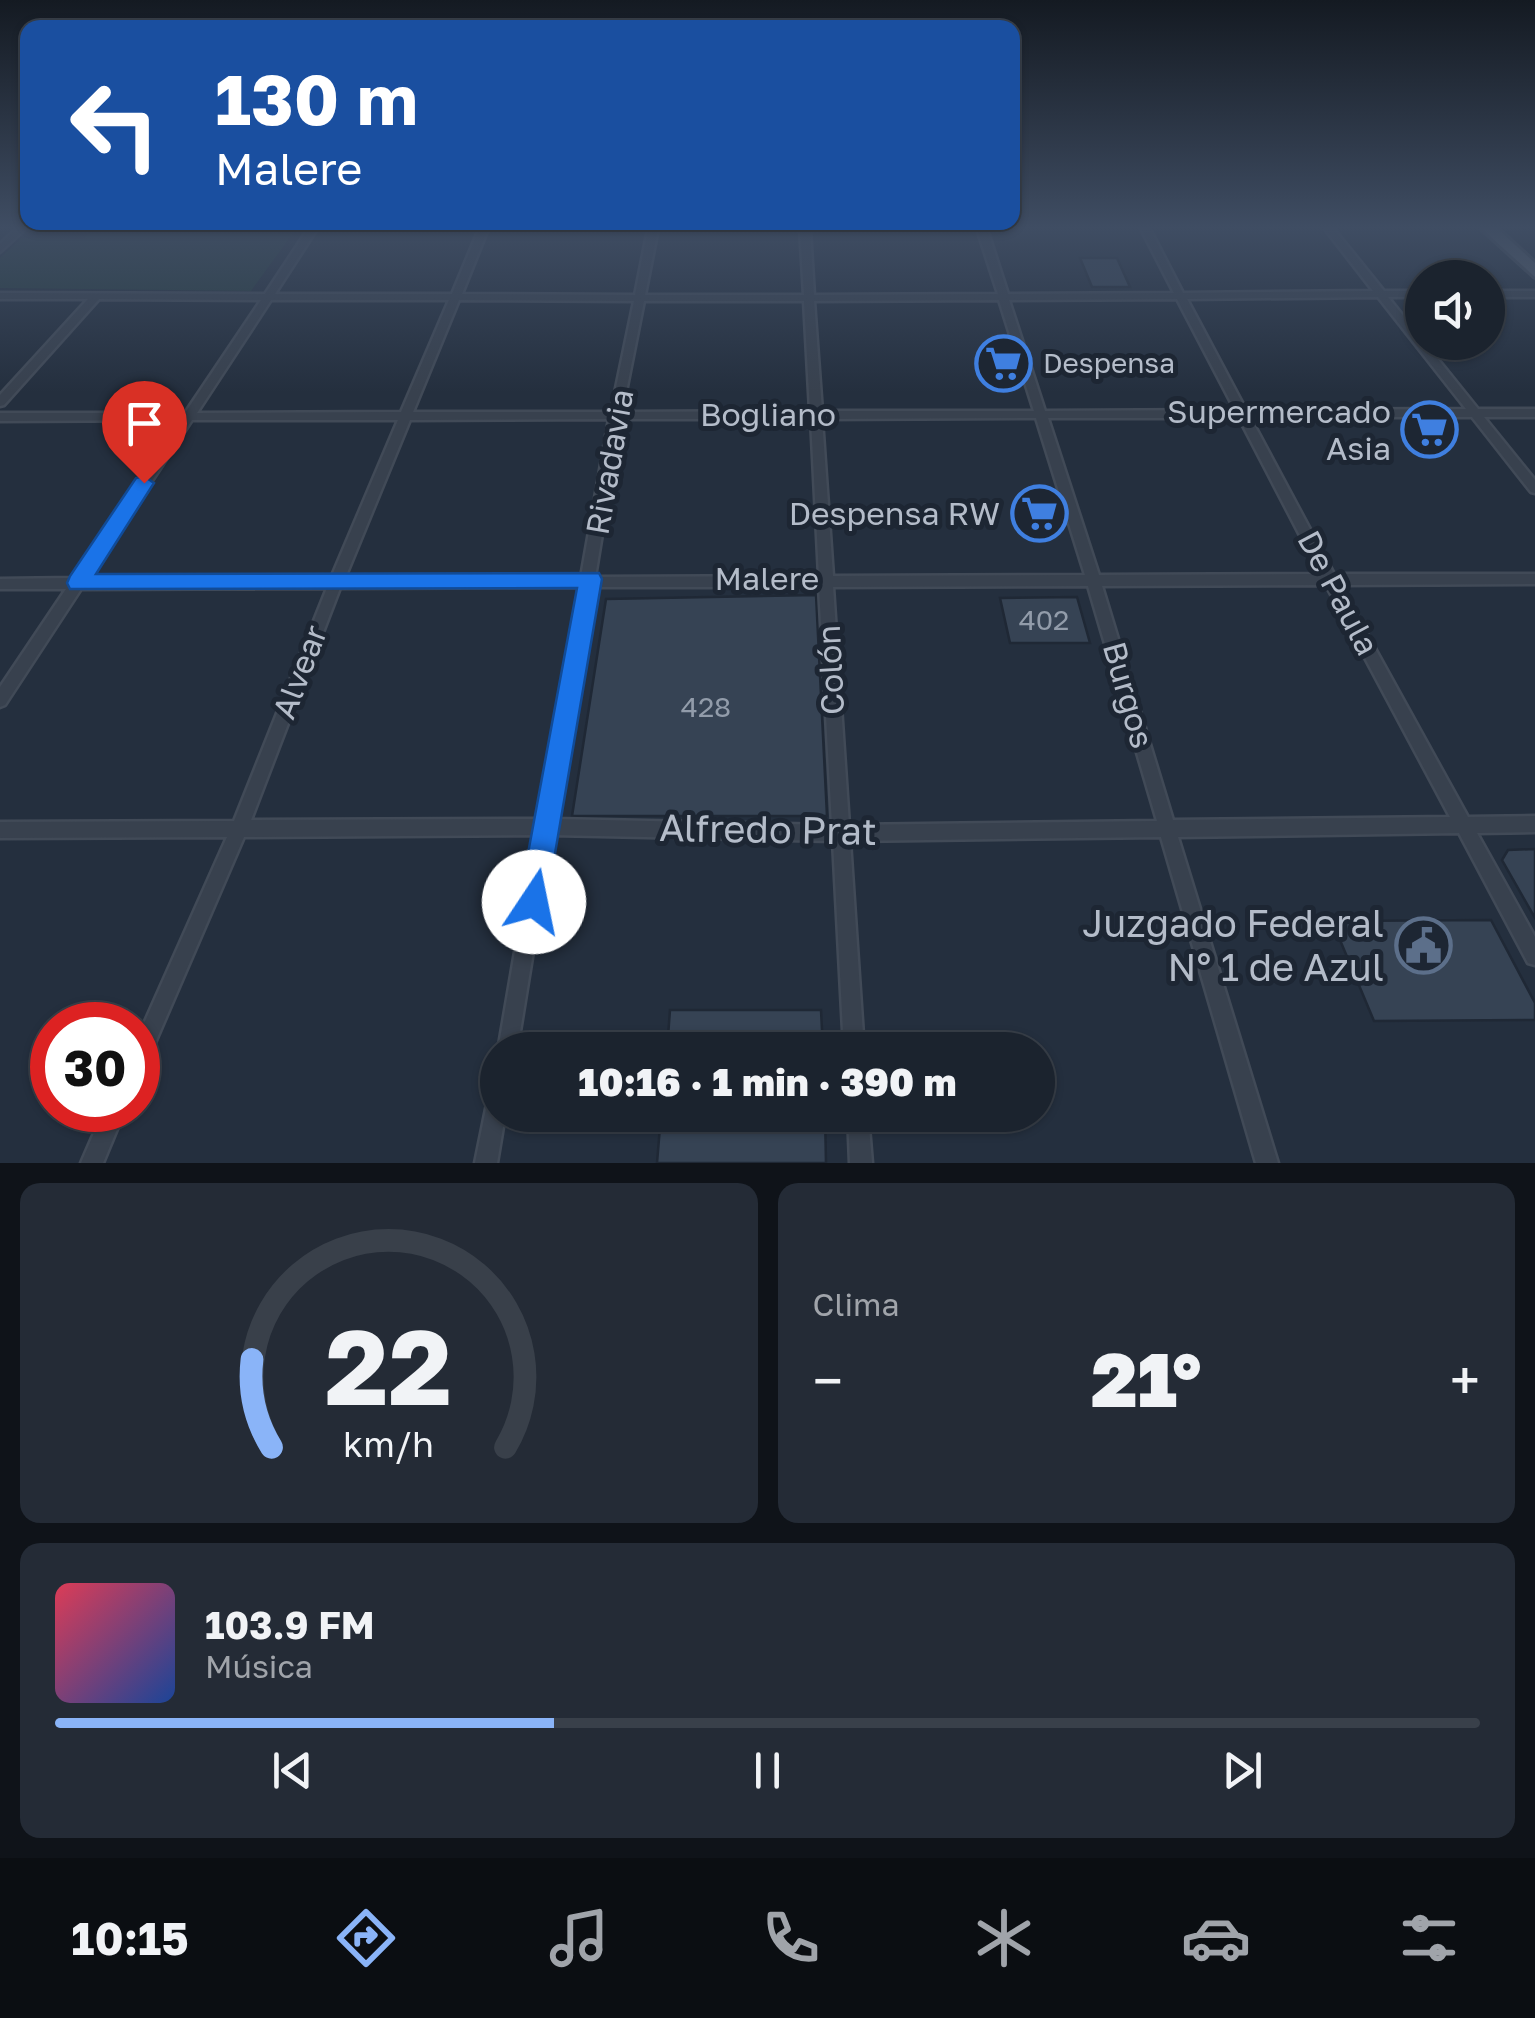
<!DOCTYPE html>
<html lang="es">
<head>
<meta charset="utf-8">
<style>
	:root { --surface:#1b232e; --page:#242b36; --text:#f1f3f6; --muted:#a0a4aa; --line:#39404a; --accent:#8ab4f8 }
	body { margin:0; font-family:"Golos Text",sans-serif; background:var(--page); color:var(--text); height:100vh; display:flex; flex-direction:column; font-size:38px; white-space:nowrap }
	* { box-sizing:border-box; margin:0 }
	p { font-size:32px; color:var(--muted) }
	.icon { flex:none; width:55px; height:55px; fill:none; stroke:currentColor; stroke-width:2; stroke-linecap:round; stroke-linejoin:round }
	.map { position:relative; height:1163px; overflow:hidden }
	.details { display:flex; flex-direction:column; gap:20px; padding:20px; background:#0f1319; flex:1 }
	.details>* { flex:none }
	.guide { position:absolute; left:20px; top:20px; width:1000px; height:210px; border-radius:20px; box-shadow:0 2px 8px #0004,0 0 0 2px var(--line); background:#1a4fa0; color:#fff; overflow:hidden }
	.fabs { position:absolute; left:1405px; top:260px; display:grid; gap:20px }
	.fabs a { display:grid; place-items:center; width:100px; height:100px; border-radius:50%; background:var(--surface); box-shadow:0 2px 8px #0004,0 0 0 2px var(--line); font-size:50px }
	.speed { position:absolute; left:30px; top:1002px; display:flex; gap:20px; font-size:50px; font-weight:700; text-align:center }
	.speed>* { display:grid; place-content:center; width:130px; height:130px; border-radius:50%; background:var(--surface); box-shadow:0 2px 8px #0004,0 0 0 2px var(--line); line-height:1 }
	.speed .limit { border:15px solid #d22; background:#fff; color:#111 }
	.pin { position:absolute; display:grid; place-items:center; width:85px; height:85px; color:#fff; margin:-102px -42px; border-radius:50% 50% 50% 0; rotate:-45deg; box-shadow:0 0 10px #0007 }
	.pin .icon { rotate:45deg }
	.me { position:absolute; width:110px; margin:-55px; rotate:11deg; stroke-linejoin:round; filter:drop-shadow(0 0 8px #0008) }
	.turn { display:flex; align-items:center; gap:35px; height:210px; padding:0 30px; font-size:45px }
	.turn .icon { width:130px; height:130px; stroke-width:2.5 }
	.turn b { display:block; font-size:70px; line-height:85px }
	.big { font-size:75px; font-weight:800; line-height:1.1 }
	.details .card { flex:1; display:flex; flex-direction:column; justify-content:center; gap:15px; min-width:0; padding:0 35px; border-radius:20px; background:var(--page) }
	.details .dial { align-items:center; gap:0 }
	.dial svg { height:260px; overflow:visible; fill:none; stroke:var(--line); stroke-width:7; stroke-linecap:round; text-anchor:middle }
	.dial text { fill:var(--text); stroke:none }
	.song { display:flex; align-items:center; gap:30px }
	.cover { width:120px; height:120px; border-radius:15px; background:linear-gradient(135deg,hsl(350 70% 55%),hsl(220 70% 35%)) }
	.played { height:10px; border-radius:5px; background:linear-gradient(90deg,var(--accent) 35%,var(--line) 35%) }
	.keys { display:flex; justify-content:space-around; direction:ltr }
	.heat { display:flex; justify-content:space-between; align-items:center; font-size:55px; direction:ltr }
	.details .tiles { flex:1; display:grid; gap:20px; grid-template-columns:1fr 1fr }
	.card:last-child { grid-column:span 2 }
	.trip { position:absolute; left:480px; top:1032px; width:575px; height:100px; border-radius:50px; background:var(--surface); box-shadow:0 2px 8px #0004,0 0 0 2px var(--line); font-weight:800; line-height:100px; text-align:center }
	.dock { display:flex; height:160px; justify-content:space-around; align-items:center; background:#0b0e12; color:var(--muted) }
	.dock .icon { width:70px; height:70px }
	.dock .current { color:var(--accent) }
	.dock b { font-size:45px; color:var(--text) }
	.map>svg:first-child { display:block }
</style>
</head>
<body>
<div class="map">
<svg width="1535" height="1163" viewBox="0 0 1535 1163">
	<rect width="100%" height="100%" fill="#242f3e"/>
	<path fill="#263c3f" d="M 93,229 L 296,229 L 251,291 L 0,288 L 0,258 L 22,238 L 83,239 Z"/>
	<path fill="#364354" stroke="#1f2835" stroke-width="2.5" d="M 1080,258 L 1117,258 L 1130,287 L 1092,287 Z
		M 816,595 L 827,816 L 572,816 L 606,599 Z
		M 1077,597 L 1090,643 L 1010,643 L 1000,598 Z
		M 1535,849 L 1535,918 L 1502,860 L 1508,850 Z
		M 1491,920 L 1535,1003 L 1535,1020 L 1374,1021 L 1332,921 Z
		M 670,1010 L 821,1010 L 823,1050 L 667,1050 Z
		M 661,1115 L 825,1115 L 826,1163 L 657,1163 Z"/>
	<g fill="none" stroke-linecap="round" stroke-linejoin="round">
		<defs>
			<path id="minor" d="M 16,229 L 25,229 L 0,252 L 0,244 Z
				M 308,229 L 317,229 L 275,294 L 452,294 L 479,229 L 488,229 L 462,294 L 635,295 L 648,229 L 658,229 L 645,295 L 804,295 L 800,229 L 810,229 L 814,295 L 998,294 L 977,229 L 987,229 L 1008,294 L 1174,293 L 1141,229 L 1150,229 L 1183,293 L 1373,291 L 1325,229 L 1334,229 L 1384,291 L 1422,291 L 1422,297 L 1388,297 L 1478,409 L 1535,409 L 1535,417 L 1484,417 L 1535,480 L 1535,493 L 1531,492 L 1472,417 L 1250,417 L 1334,574 L 1535,574 L 1535,584 L 1340,585 L 1468,817 L 1535,816 L 1535,832 L 1477,833 L 1535,937 L 1535,965 L 1528,963 L 1459,833 L 1178,837 L 1278,1163 L 1256,1163 L 1161,837 L 850,841 L 864,1050 L 844,1050 L 833,841 L 552,835 L 517,1050 L 498,1051 L 535,835 L 244,837 L 145,1066 L 138,1069 L 138,1037 L 227,837 L 0,838 L 0,822 L 234,821 L 327,588 L 81,589 L 5,705 L 0,707 L 0,687 L 66,589 L 0,589 L 0,579 L 73,578 L 180,420 L 0,421 L 0,413 L 185,413 L 261,300 L 99,299 L 4,405 L 0,406 L 0,395 L 88,299 L 0,299 L 0,293 L 265,294 ZM 1378,297 L 1466,409 L 1246,410 L 1187,299 ZM 1177,299 L 1235,410 L 1045,411 L 1009,300 ZM 271,300 L 449,300 L 401,412 L 197,413 ZM 459,300 L 634,301 L 611,412 L 413,412 ZM 999,300 L 1034,411 L 822,411 L 814,301 ZM 644,301 L 804,301 L 810,411 L 622,412 ZM 1036,418 L 1085,575 L 833,576 L 822,419 ZM 1048,418 L 1239,418 L 1320,574 L 1099,575 ZM 609,419 L 581,577 L 345,578 L 410,420 ZM 621,419 L 811,419 L 819,576 L 595,577 ZM 192,420 L 398,420 L 331,578 L 88,578 ZM 1326,585 L 1450,817 L 1173,820 L 1102,586 ZM 1088,586 L 1157,821 L 849,825 L 833,587 ZM 579,587 L 538,819 L 251,820 L 340,588 ZM 593,587 L 819,587 L 832,825 L 555,819 Z
				M 1488,291 L 1535,291 L 1535,297 L 1488,297 Z
				M 498,1089 L 498,1115 L 505,1115 L 497,1163 L 475,1163 L 488,1099 L 491,1092 Z
				M 104,1110 L 125,1110 L 103,1163 L 81,1163 Z
				M 848,1115 L 868,1115 L 872,1163 L 850,1163 Z"/>
			<path id="primary" d="M 1482,229 L 1498,229 L 1535,263 L 1535,277 Z"/>
		</defs>
		<use href="#minor" stroke="#414a57" stroke-width="5"/>
		<use href="#primary" stroke="#414a57" stroke-width="6"/>
		<use href="#minor" fill="#38414e" fill-rule="evenodd"/>
		<use href="#primary" fill="#56606e" fill-rule="evenodd"/>
	</g>
	<linearGradient id="sky" x2="0" y2="1"><stop stop-color="#141a22"/><stop offset="0.58" stop-color="#3f4d63"/><stop offset="1" stop-color="#3f4d63" stop-opacity="0"/></linearGradient>
	<rect width="1535" height="392" fill="url(#sky)"/>
	<path fill="#1a73e8" stroke="#114b97" stroke-width="2.5" d="M 144,476 L 154,483 L 96,574 L 599,573 L 602,579 L 545,912 L 534,916 L 523,912 L 519,902 L 577,588 L 70,589 L 67,583 L 70,576 L 136,478 Z"/>
	<defs>
		<symbol id="supermarket-ring" viewBox="-11 -11 22 22"><circle r="9.5" fill="#1d2633" stroke="#3f7fe0" stroke-width="1.5"/><path d="M-6-5.5h2.5l.6 2H6L4.5 2H-2.5L-4.4-4H-6ZM-1.5 3.2a1.3 1.3 0 1 0 .1 0ZM3 3.2a1.3 1.3 0 1 0 .1 0Z" fill="#3f7fe0"/></symbol>
		<symbol id="civic-ring" viewBox="-11 -11 22 22"><circle r="9.5" fill="#1d2633" stroke="#5c6f8a" stroke-width="1.5"/><path d="M-.6-6.5H3V-4.5H.6V-3L4-1V1h2V6H-6V1h2V-1L-.6-3ZM-1.2 2.5V6h2.4V2.5Z" fill="#5c6f8a"/></symbol>
	</defs>
	<g fill-rule="evenodd">
		<use href="#supermarket-ring" x="972" y="332" width="63" height="63"/>
		<use href="#supermarket-ring" x="1398" y="398" width="63" height="63"/>
		<use href="#supermarket-ring" x="1008" y="482" width="63" height="63"/>
		<use href="#civic-ring" x="1392" y="914" width="63" height="63"/>
	</g>
	<g text-anchor="middle" stroke-width="10" stroke-linejoin="round" paint-order="stroke">
		<g font-size="28" fill="#b4bcc9" stroke="#1d2633" text-anchor="start">
			<text x="1043" y="373">Despensa</text>
		</g>
		<g font-size="28" fill="#929caa">
			<text x="1044" y="630">402</text>
			<text x="706" y="717">428</text>
		</g>
		<g font-size="32" fill="#b4bcc9" stroke="#1d2633" text-anchor="end">
			<text x="1391" y="423">Supermercado<tspan x="1391" dy="37">Asia</tspan></text>
			<text x="1000" y="525">Despensa RW</text>
		</g>
		<g font-size="32" fill="#b4bcc9" stroke="#1d2633">
			<text x="768" y="426">Bogliano</text>
			<text transform="translate(610 462) rotate(-80)" y="11">Rivadavia</text>
			<text x="767" y="590">Malere</text>
			<text transform="translate(1338 593) rotate(62)" y="11">De Paula</text>
			<text transform="translate(831 670) rotate(-93)" y="11">Colón</text>
			<text transform="translate(300 672) rotate(-69)" y="11">Alvear</text>
			<text transform="translate(1128 695) rotate(74)" y="11">Burgos</text>
		</g>
		<g font-size="38" fill="#b4bcc9" stroke="#1d2633">
			<text transform="translate(768 830) rotate(1)" y="13">Alfredo Prat</text>
		</g>
		<g font-size="38" fill="#b4bcc9" stroke="#1d2633" text-anchor="end">
			<text x="1384" y="937">Juzgado Federal<tspan x="1384" dy="44">N° 1 de Azul</tspan></text>
		</g>
	</g>
</svg>
<div class="fabs">
<a><svg class="icon" aria-label="sound" viewBox="0 0 24 24"><path d="M4 9h4l5-4v14l-5-4H4zM17 9q2 3 0 6"/></svg></a>
</div>
<div class="speed"><div class="limit">30</div></div>
<div class="pin" style="left:144px;top:483px;background:#d93025"><svg class="icon" aria-label="arrive" viewBox="0 0 24 24"><path d="M6 21V4h12l-3 4 3 4H6"/></svg></div>
<svg class="me" style="left:534px;top:902px" viewBox="-20 -20 40 40"><circle r="19" fill="#fff"/><path d="M0-13L10 11 0 6-10 11z" fill="#1a73e8"/></svg>
<div class="trip">10:16 · 1 min · 390 m</div>
<div class="guide">
<div class="turn"><svg class="icon" aria-label="left" viewBox="0 0 24 24"><path d="M17 20v-9H6M10 6l-5 5 5 5"/></svg><div><b>130 m</b>Malere</div></div>
</div>
</div>
<section class="details">
<div class="tiles">
<div class="card dial"><svg viewBox="0 0 100 80">
<path d="M14 69A42 42 0 1 1 86 69"/>
<path d="M14 69A42 42 0 0 1 8 42" stroke="#8ab4f8"/>
<text x="50" y="56" font-size="32" font-weight="700">22</text>
<text x="50" y="72" font-size="11">km/h</text>
</svg></div>
<div class="card"><p>Clima</p>
<div class="heat"><a>−</a><b class="big">21°</b><a>+</a></div>
</div>
<div class="card">
<div class="song"><i class="cover"></i><div><b>103.9 FM</b><p>Música</p></div></div>
<div class="played"></div>
<div class="keys"><svg class="icon" aria-label="previous" viewBox="0 0 24 24"><path d="M18 5L8 12l10 7zM5 5v14"/></svg><svg class="icon" aria-label="pause" viewBox="0 0 24 24"><path d="M8 5v14M16 5v14"/></svg><svg class="icon" aria-label="next" viewBox="0 0 24 24"><path d="M6 5l10 7-10 7zM19 5v14"/></svg></div>
</div>
</div>
</section>
<nav class="dock">
<b>10:15</b>
<svg class="icon current" aria-label="directions" viewBox="0 0 24 24"><path d="M12 3l9 9-9 9-9-9zM9 14v-3h6M13 9l2 2-2 2"/></svg>
<svg class="icon" aria-label="music" viewBox="0 0 24 24"><path d="M9 18V5l10-2v13"/><circle cx="6" cy="18" r="3"/><circle cx="16" cy="16" r="3"/></svg>
<svg class="icon" aria-label="phone" viewBox="0 0 24 24"><path d="M5 4h4l2 5-3 2q2 4 5 5l2-3 5 2v4C11 20 4 13 5 4z"/></svg>
<svg class="icon" aria-label="climate" viewBox="0 0 24 24"><path d="M12 3v18M4 7l16 10M4 17L20 7"/></svg>
<svg class="icon" aria-label="car" viewBox="0 0 24 24"><path d="M5 17H2v-5l4-1 3-4h7l3 4 3 1v5h-3M9 17h6M6 11h13"/><circle cx="7" cy="17" r="2"/><circle cx="17" cy="17" r="2"/></svg>
<svg class="icon" aria-label="filters" viewBox="0 0 24 24"><path d="M4 7h16M4 17h16"/><circle cx="9" cy="7" r="2"/><circle cx="15" cy="17" r="2"/></svg>
</nav>
</body>
</html>
